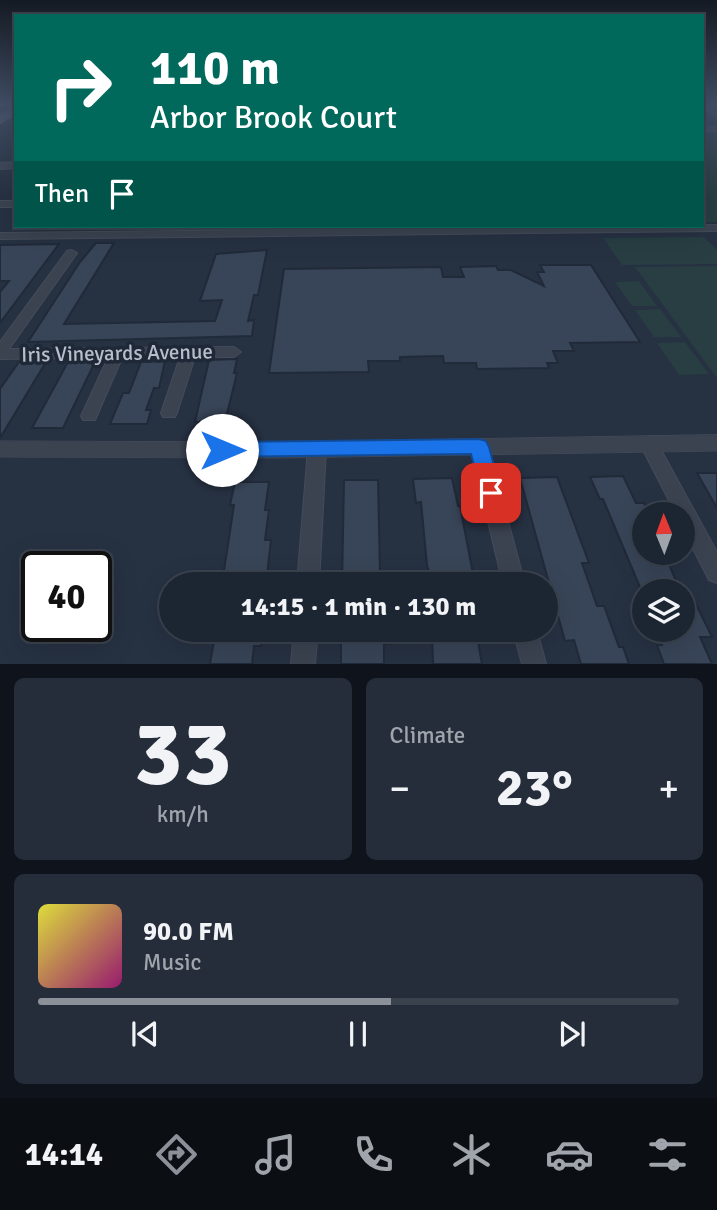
<!DOCTYPE html>
<html lang="en">
<head>
<meta charset="utf-8">
<style>
	:root { --surface:#1c2532; --page:#252d3a; --text:#f1f3f6; --muted:#a0a5ac; --line:#3a424d; --accent:#8c9099 }
	body { margin:0; font-family:Signika,sans-serif; background:var(--page); color:var(--text); height:100vh; display:flex; flex-direction:column; font-size:26px; white-space:nowrap }
	* { box-sizing:border-box; margin:0 }
	p { font-size:23px; color:var(--muted) }
	.icon { flex:none; width:38px; height:38px; fill:none; stroke:currentColor; stroke-width:2; stroke-linecap:round; stroke-linejoin:round }
	.map { position:relative; height:664px; overflow:hidden }
	.side { display:flex; flex-direction:column; gap:14px; padding:14px; background:#0f141c; flex:1 }
	.side>* { flex:none }
	.guide { position:absolute; left:14px; top:14px; width:690px; height:214px; border-radius:0px; box-shadow:0 7px 28px #0002,0 0 0 2px var(--line); background:#00695c; color:#fff; overflow:hidden }
	.needle { width:46px; rotate:359deg }
	.controls { position:absolute; left:632px; top:502px; display:grid; gap:14px }
	.controls a { display:grid; place-items:center; width:63px; height:63px; border-radius:50%; background:var(--surface); box-shadow:0 7px 28px #0002,0 0 0 2px var(--line); font-size:35px }
	.speed { position:absolute; left:21px; top:551px; display:flex; gap:14px; font-size:35px; font-weight:700; text-align:center }
	.speed>* { display:grid; place-content:center; width:91px; height:91px; border-radius:50%; background:var(--surface); box-shadow:0 7px 28px #0002,0 0 0 2px var(--line); line-height:1 }
	.speed .limit { border:4px solid #111; border-radius:10px; background:#fff; color:#111 }
	.pin { position:absolute; display:grid; place-items:center; width:60px; height:60px; color:#fff; margin:-30px; border-radius:14px; box-shadow:0 4px 10px #0006 }
	.me { position:absolute; width:77px; margin:-38px; rotate:90deg; stroke-linejoin:round; filter:drop-shadow(0 0 5px #0008) }
	.turn { display:flex; align-items:center; gap:24px; height:147px; padding:0 21px; font-size:32px }
	.turn .icon { width:91px; height:91px; stroke-width:2.5 }
	.turn b { display:block; font-size:49px; line-height:60px }
	.then { display:flex; align-items:center; height:66px; padding:0 21px; background:#0003; gap:14px; font-size:26px }
	.big { font-size:52px; font-weight:700; line-height:1.1 }
	.side .card { flex:1; display:flex; flex-direction:column; justify-content:center; gap:10px; min-width:0; padding:0 24px; border-radius:10px; background:var(--page) }
	.side .dial { align-items:center; gap:0 }
	.dial b { font-size:91px; line-height:1 }
	.song { display:flex; align-items:center; gap:21px }
	.cover { width:84px; height:84px; border-radius:10px; background:linear-gradient(135deg,hsl(60 70% 55%),hsl(320 70% 35%)) }
	.played { height:7px; border-radius:4px; background:linear-gradient(90deg,var(--accent) 55%,var(--line) 55%) }
	.keys { display:flex; justify-content:space-around; direction:ltr }
	.heat { display:flex; justify-content:space-between; align-items:center; font-size:38px; direction:ltr }
	.side .tiles { flex:1; display:grid; gap:14px; grid-template-columns:1fr 1fr }
	.card:last-child { grid-column:span 2 }
	.trip { position:absolute; left:159px; top:572px; width:399px; height:70px; border-radius:35px; background:var(--surface); box-shadow:0 7px 28px #0002,0 0 0 2px var(--line); font-weight:700; line-height:70px; text-align:center }
	.tabs { display:flex; height:112px; justify-content:space-around; align-items:center; background:#0b0f14; color:var(--muted) }
	.tabs .icon { width:49px; height:49px }
	.tabs .on { color:var(--accent) }
	.tabs b { font-size:32px; color:var(--text) }
	.map>svg:first-child { display:block }
</style>
</head>
<body>
<div class="map">
<svg width="717" height="664" viewBox="0 0 717 664">
	<rect width="100%" height="100%" fill="#263142"/>
	<path fill="#283e43" d="M 702,132 L 717,132 L 717,222 L 702,222 Z
		M 704,237 L 717,250 L 717,264 L 622,265 L 603,238 Z
		M 717,266 L 717,378 L 635,267 Z
		M 639,281 L 657,306 L 632,306 L 615,282 Z
		M 660,309 L 681,337 L 654,337 L 635,310 Z
		M 685,342 L 709,374 L 679,375 L 657,343 Z"/>
	<path fill="#384558" stroke="#212a39" stroke-width="2" d="M 96,243 L 114,243 L 64,324 L 215,321 L 222,300 L 200,301 L 216,254 L 267,250 L 258,295 L 254,295 L 248,321 L 254,320 L 252,336 L 28,342 L 80,262 Z
		M 59,244 L 38,272 L 0,323 L 0,292 L 9,281 L 0,281 L 0,245 Z
		M 540,265 L 591,265 L 640,342 L 570,343 L 574,351 L 553,351 L 558,363 L 547,363 L 549,368 L 477,369 L 476,363 L 444,363 L 443,356 L 400,357 L 400,361 L 368,361 L 369,372 L 269,373 L 284,269 L 441,267 L 443,277 L 464,277 L 460,267 L 496,266 L 498,270 L 511,270 L 544,286 L 537,272 L 544,272 Z
		M 237,359 L 234,373 L 237,373 L 225,422 L 195,422 L 209,360 Z
		M 165,361 L 159,388 L 154,388 L 146,410 L 151,410 L 147,424 L 110,424 L 123,393 L 129,393 L 141,362 Z
		M 19,362 L 46,362 L 0,438 L 0,389 Z
		M 68,362 L 95,362 L 63,428 L 32,428 Z
		M 697,473 L 717,473 L 717,508 Z
		M 623,476 L 636,503 L 644,503 L 650,514 L 644,514 L 644,553 L 664,553 L 681,592 L 642,592 L 603,499 L 600,499 L 590,477 Z
		M 557,477 L 589,563 L 582,563 L 597,606 L 604,606 L 619,647 L 623,647 L 629,664 L 581,664 L 574,640 L 565,641 L 520,478 Z
		M 452,478 L 458,506 L 460,506 L 475,584 L 432,584 L 427,565 L 421,502 L 416,503 L 413,479 Z
		M 344,480 L 378,480 L 380,572 L 387,572 L 388,584 L 342,584 Z
		M 235,482 L 269,482 L 265,510 L 269,510 L 265,540 L 271,540 L 266,584 L 222,584 L 234,505 L 230,505 Z
		M 695,602 L 712,637 L 700,637 L 712,664 L 664,664 L 657,645 L 662,645 L 656,630 L 682,630 L 682,603 Z
		M 216,630 L 262,630 L 261,646 L 254,646 L 252,664 L 210,664 Z
		M 341,630 L 387,630 L 388,644 L 384,644 L 384,664 L 341,664 Z
		M 432,630 L 487,630 L 489,642 L 478,642 L 482,664 L 433,664 Z"/>
	<g fill="none" stroke-linecap="round" stroke-linejoin="round">
		<defs>
			<path id="service" d="M 702,105 L 717,116"/>
			<path id="minor" d="M 702,127 L 717,127 L 717,131 L 702,131 Z
				M 16,162 L 16,168 L 0,169 L 0,163 Z
				M 0,201 L 16,201 L 16,207 L 0,207 Z
				M 717,225 L 717,231 L 0,239 L 0,233 Z
				M 71,250 L 77,253 L 9,349 L 234,347 L 241,352 L 234,357 L 195,357 L 177,413 L 175,417 L 163,417 L 161,413 L 180,357 L 122,358 L 95,420 L 83,420 L 81,416 L 108,358 L 0,359 L 0,342 L 67,251 Z
				M 649,437 L 655,439 L 717,552 L 717,583 L 709,580 L 682,527 L 682,514 L 676,514 L 640,444 L 643,439 Z
				M 479,440 L 485,442 L 488,447 L 525,584 L 503,584 L 470,447 L 473,442 Z
				M 317,442 L 323,444 L 326,449 L 319,584 L 297,584 L 308,449 L 311,444 Z
				M 294,630 L 318,630 L 315,664 L 291,664 Z
				M 513,630 L 537,630 L 546,664 L 522,664 Z"/>
			<path id="tertiary" d="M 717,435 L 717,451 L 278,458 L 0,457 L 0,441 L 278,442 Z"/>
			<path id="primary" d="M 16,106 L 16,115 L 0,124 L 0,114 Z"/>
		</defs>
		<use href="#service" stroke="#444c5b" stroke-width="5"/>
		<use href="#minor" stroke="#444c5b" stroke-width="2"/>
		<use href="#tertiary" stroke="#444c5b" stroke-width="1"/>
		<use href="#primary" stroke="#444c5b" stroke-width="1"/>
		<use href="#service" stroke="#3b4351" stroke-width="4.5"/>
		<use href="#minor" fill="#3b4351" fill-rule="evenodd"/>
		<use href="#tertiary" fill="#3b4351" fill-rule="evenodd"/>
		<use href="#primary" fill="#596271" fill-rule="evenodd"/>
	</g>
	<linearGradient id="sky" x2="0" y2="1"><stop stop-color="#151b24"/><stop offset="0.53" stop-color="#414e65"/><stop offset="1" stop-color="#414e65" stop-opacity="0"/></linearGradient>
	<rect width="717" height="197" fill="url(#sky)"/>
	<path fill="#1a73e8" stroke="#114b97" stroke-width="2" d="M 479,439 L 486,441 L 489,447 L 501,493 L 498,499 L 491,501 L 483,499 L 471,454 L 222,457 L 215,455 L 212,450 L 215,445 L 222,442 Z"/>
	<g text-anchor="middle" stroke-width="7" stroke-linejoin="round" paint-order="stroke">
		<g font-size="21" fill="#b8becb" stroke="#1f2837">
			<text transform="translate(117 353) rotate(-1)" y="7">Iris Vineyards Avenue</text>
		</g>
	</g>
</svg>
<div class="controls">
<a><svg class="needle" viewBox="-14 -14 28 28"><path d="M0-13l5 13h-10z" fill="#e53935"/><path d="M0 13l5-13h-10z" fill="#a0a5ac"/></svg></a>
<a><svg class="icon" aria-label="layers" viewBox="0 0 24 24"><path d="M12 4l9 5-9 5-9-5zM3 14l9 5 9-5"/></svg></a>
</div>
<div class="speed"><div class="limit">40</div></div>
<div class="pin" style="left:491px;top:493px;background:#d93025"><svg class="icon" aria-label="arrive" viewBox="0 0 24 24"><path d="M6 21V4h12l-3 4 3 4H6"/></svg></div>
<svg class="me" style="left:222px;top:450px" viewBox="-20 -20 40 40"><circle r="19" fill="#fff"/><path d="M0-13L10 11 0 6-10 11z" fill="#1a73e8"/></svg>
<div class="trip">14:15 · 1 min · 130 m</div>
<div class="guide">
<div class="turn"><svg class="icon" aria-label="right" viewBox="0 0 24 24"><path d="M7 20v-9h11M14 6l5 5-5 5"/></svg><div><b>110 m</b>Arbor Brook Court</div></div>
<div class="then">Then<svg class="icon" aria-label="arrive" viewBox="0 0 24 24"><path d="M6 21V4h12l-3 4 3 4H6"/></svg></div>
</div>
</div>
<section class="side">
<div class="tiles">
<div class="card dial"><b>33</b><p>km/h</p></div>
<div class="card"><p>Climate</p>
<div class="heat"><a>−</a><b class="big">23°</b><a>+</a></div>
</div>
<div class="card">
<div class="song"><i class="cover"></i><div><b>90.0 FM</b><p>Music</p></div></div>
<div class="played"></div>
<div class="keys"><svg class="icon" aria-label="previous" viewBox="0 0 24 24"><path d="M18 5L8 12l10 7zM5 5v14"/></svg><svg class="icon" aria-label="pause" viewBox="0 0 24 24"><path d="M8 5v14M16 5v14"/></svg><svg class="icon" aria-label="next" viewBox="0 0 24 24"><path d="M6 5l10 7-10 7zM19 5v14"/></svg></div>
</div>
</div>
</section>
<nav class="tabs">
<b>14:14</b>
<svg class="icon on" aria-label="directions" viewBox="0 0 24 24"><path d="M12 3l9 9-9 9-9-9zM9 14v-3h6M13 9l2 2-2 2"/></svg>
<svg class="icon" aria-label="music" viewBox="0 0 24 24"><path d="M9 18V5l10-2v13"/><circle cx="6" cy="18" r="3"/><circle cx="16" cy="16" r="3"/></svg>
<svg class="icon" aria-label="phone" viewBox="0 0 24 24"><path d="M5 4h4l2 5-3 2q2 4 5 5l2-3 5 2v4C11 20 4 13 5 4z"/></svg>
<svg class="icon" aria-label="climate" viewBox="0 0 24 24"><path d="M12 3v18M4 7l16 10M4 17L20 7"/></svg>
<svg class="icon" aria-label="car" viewBox="0 0 24 24"><path d="M5 17H2v-5l4-1 3-4h7l3 4 3 1v5h-3M9 17h6M6 11h13"/><circle cx="7" cy="17" r="2"/><circle cx="17" cy="17" r="2"/></svg>
<svg class="icon" aria-label="filters" viewBox="0 0 24 24"><path d="M4 7h16M4 17h16"/><circle cx="9" cy="7" r="2"/><circle cx="15" cy="17" r="2"/></svg>
</nav>
</body>
</html>
